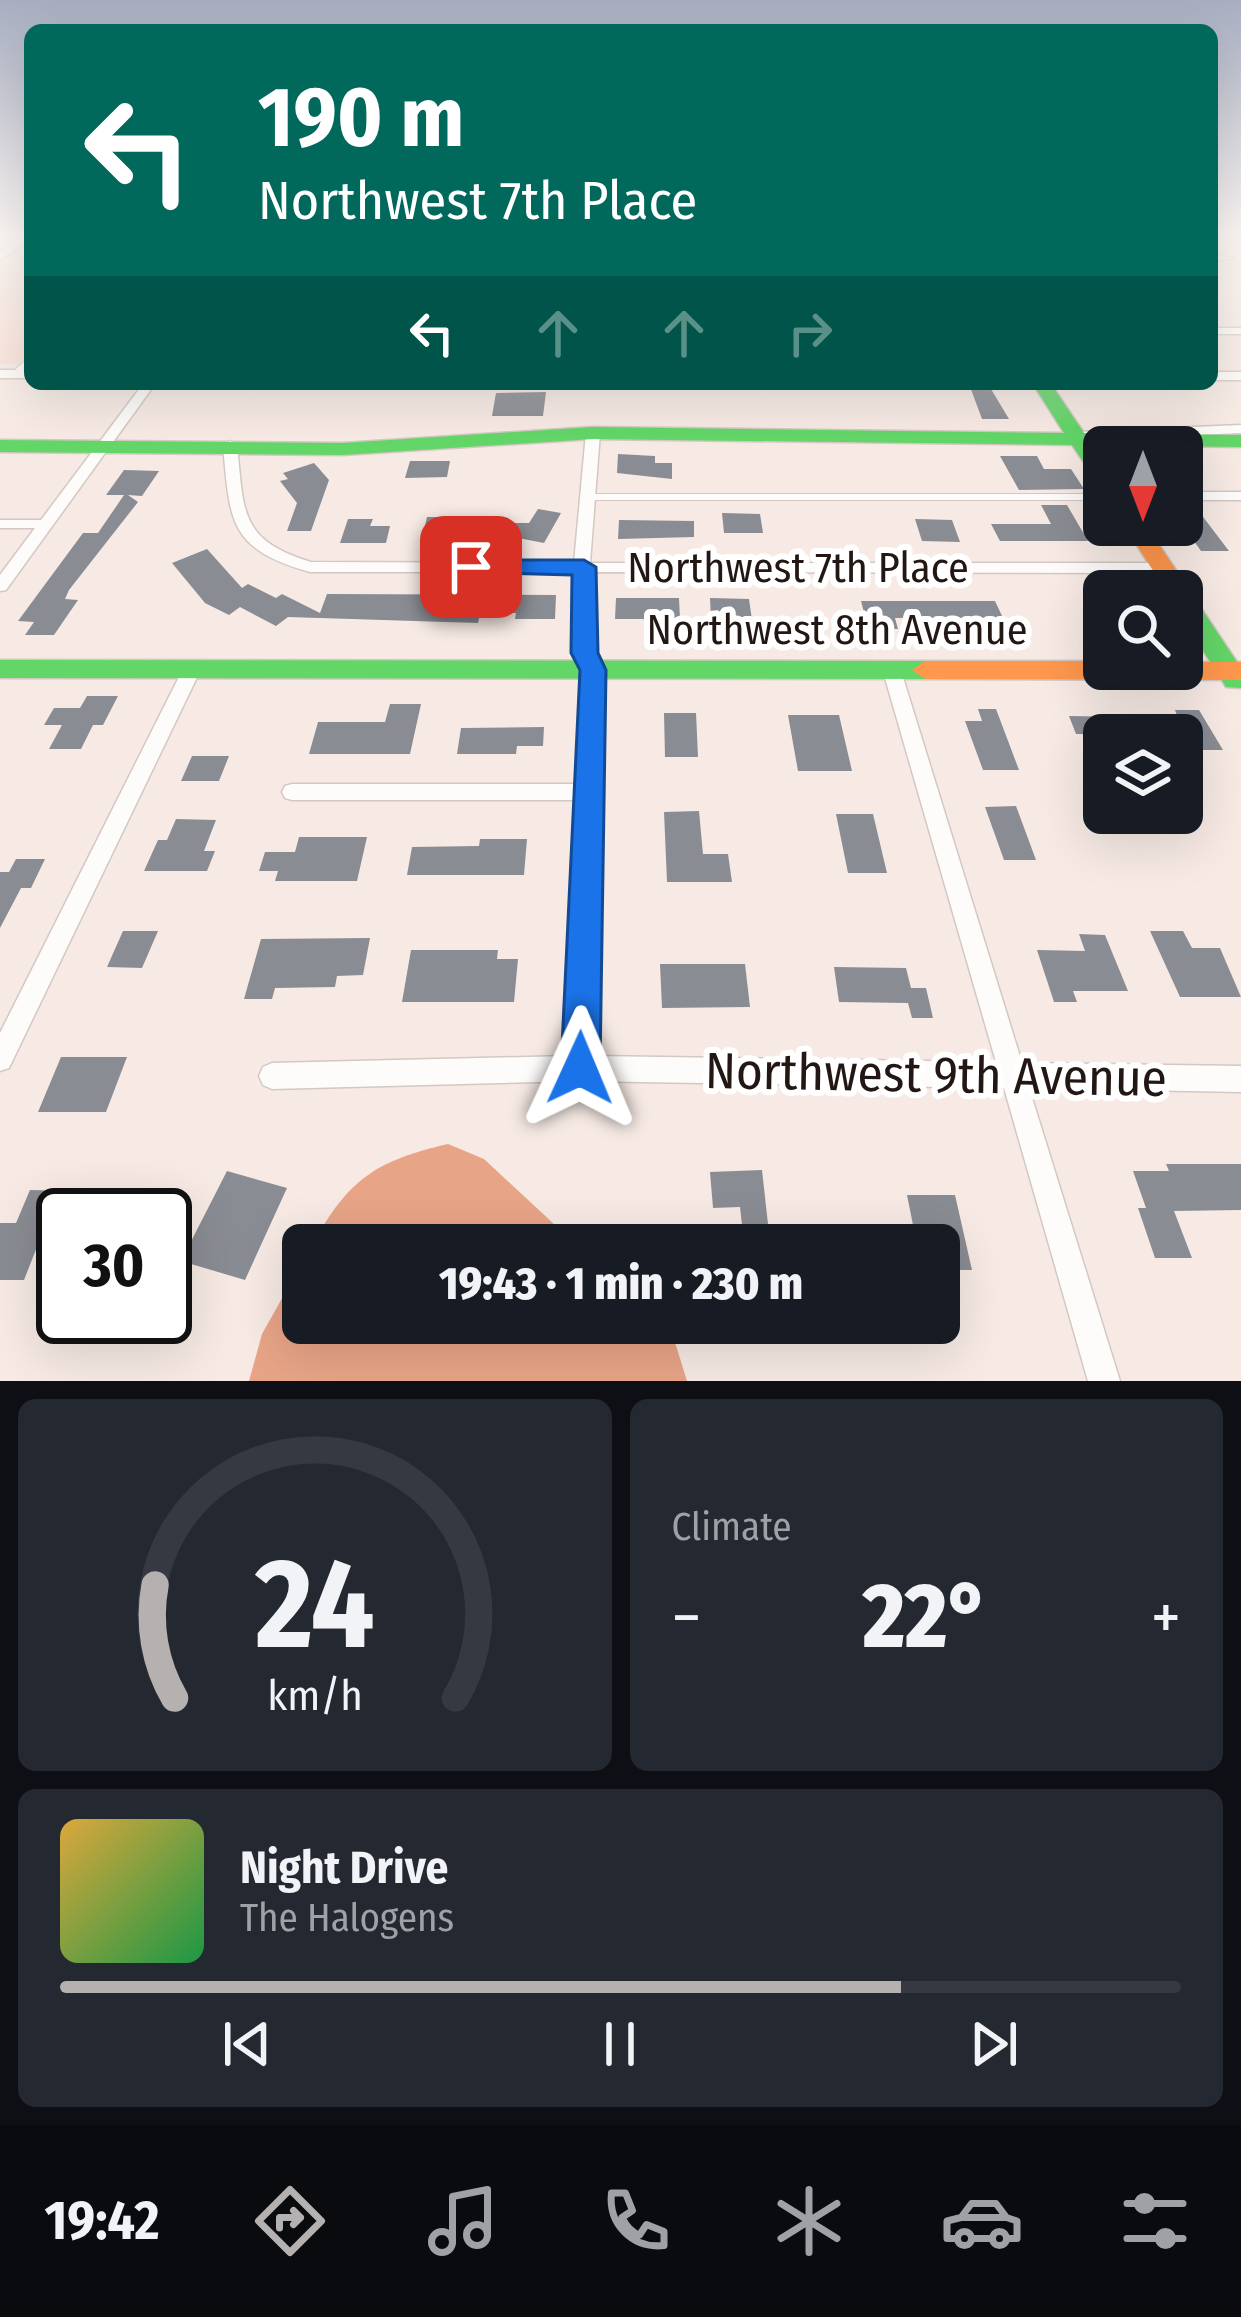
<!DOCTYPE html>
<html lang="en">
<head>
<meta charset="utf-8">
<style>
	:root { --surface:#171b24; --page:#242831; --text:#f1f3f6; --muted:#9ea1a6; --line:#363941; --accent:#b6b1b1 }
	body { margin:0; font-family:"Fira Sans Condensed",sans-serif; background:var(--page); color:var(--text); height:100vh; display:flex; flex-direction:column; font-size:45px; white-space:nowrap }
	* { box-sizing:border-box; margin:0 }
	p { font-size:39px; color:var(--muted) }
	.icon { flex:none; width:66px; height:66px; fill:none; stroke:currentColor; stroke-width:2; stroke-linecap:round; stroke-linejoin:round }
	.map { position:relative; height:1381px; overflow:hidden }
	.details { display:flex; flex-direction:column; gap:18px; padding:18px; background:#0d0f14; flex:1 }
	.details>* { flex:none }
	.top-card { position:absolute; left:24px; top:24px; width:1194px; height:366px; border-radius:18px; box-shadow:0 12px 48px #0002; background:#00695c; color:#fff; overflow:hidden }
	.needle { width:78px; rotate:180deg }
	.controls { position:absolute; left:1083px; top:426px; display:grid; gap:24px }
	.controls a { display:grid; place-items:center; width:120px; height:120px; border-radius:18px; background:var(--surface); box-shadow:0 12px 48px #0002; font-size:60px }
	.speed { position:absolute; left:36px; top:1188px; display:flex; gap:24px; font-size:60px; font-weight:700; text-align:center }
	.speed>* { display:grid; place-content:center; width:156px; height:156px; border-radius:50%; background:var(--surface); box-shadow:0 12px 48px #0002; line-height:1 }
	.speed .limit { border:6px solid #111; border-radius:18px; background:#fff; color:#111 }
	.pin { position:absolute; display:grid; place-items:center; width:102px; height:102px; color:#fff; margin:-51px; border-radius:24px; box-shadow:0 6px 18px #0006 }
	.me { position:absolute; width:132px; margin:-66px; rotate:1deg; stroke-linejoin:round; filter:drop-shadow(0 0 9px #0008) }
	.turn { display:flex; align-items:center; gap:42px; height:252px; padding:0 36px; font-size:54px }
	.turn .icon { width:156px; height:156px; stroke-width:2.5 }
	.turn b { display:block; font-size:84px; line-height:102px }
	.lanes { display:flex; align-items:center; height:114px; padding:0 36px; background:#0003; justify-content:center; gap:60px; direction:ltr }
	.lanes .off { opacity:.35 }
	.big { font-size:90px; font-weight:800; line-height:1.1 }
	.details .tile { flex:1; display:flex; flex-direction:column; justify-content:center; gap:18px; min-width:0; padding:0 42px; border-radius:18px; background:var(--page) }
	.details .dial { align-items:center; gap:0 }
	.dial svg { height:312px; overflow:visible; fill:none; stroke:var(--line); stroke-width:7; stroke-linecap:round; text-anchor:middle }
	.dial text { fill:var(--text); stroke:none }
	.song { display:flex; align-items:center; gap:36px }
	.cover { width:144px; height:144px; border-radius:18px; background:linear-gradient(135deg,hsl(40 70% 55%),hsl(140 70% 35%)) }
	.played { height:12px; border-radius:6px; background:linear-gradient(90deg,var(--accent) 75%,var(--line) 75%) }
	.keys { display:flex; justify-content:space-around; direction:ltr }
	.heat { display:flex; justify-content:space-between; align-items:center; font-size:66px; direction:ltr }
	.details .tiles { flex:1; display:grid; gap:18px; grid-template-columns:1fr 1fr }
	.tile:last-child { grid-column:span 2 }
	.trip { position:absolute; left:282px; top:1224px; width:678px; height:120px; border-radius:18px; background:var(--surface); box-shadow:0 12px 48px #0002; font-weight:800; line-height:120px; text-align:center }
	.tabs { display:flex; height:192px; justify-content:space-around; align-items:center; background:#090b0e; color:var(--muted) }
	.tabs .icon { width:84px; height:84px }
	.tabs .selected { color:var(--accent) }
	.tabs b { font-size:54px; color:var(--text) }
	.map>svg:first-child { display:block }
</style>
</head>
<body>
<div class="map">
<svg width="1241" height="1381" viewBox="0 0 1241 1381">
	<rect width="100%" height="100%" fill="#f7eae4"/>
	<path fill="#faded4" d="M 30,242 L 30,364 L 0,364 L 0,267 Z"/>
	<path fill="#e8a487" d="M 448,1144 L 484,1159 L 555,1225 L 592,1245 L 312,1245 C 349,1179 375,1161 448,1144 Z
		M 303,1261 L 303,1323 L 669,1323 L 687,1381 L 249,1381 L 262,1334 Z"/>
	<path fill="#8a8c93" d="M 969,384 L 988,384 L 1009,419 L 982,419 Z
		M 546,392 L 543,416 L 492,416 L 496,393 Z
		M 618,454 L 655,456 L 655,463 L 672,463 L 672,479 L 617,473 Z
		M 1000,456 L 1037,456 L 1044,469 L 1071,469 L 1084,489 L 1019,490 Z
		M 410,461 L 450,461 L 447,477 L 405,478 Z
		M 314,463 L 329,480 L 311,531 L 287,531 L 297,503 L 280,481 L 288,479 L 283,473 Z
		M 124,470 L 159,471 L 142,496 L 128,495 L 138,502 L 69,590 L 65,599 L 78,600 L 54,635 L 25,635 L 34,622 L 18,621 L 83,533 L 98,533 L 124,495 L 106,495 Z
		M 1041,505 L 1067,505 L 1088,541 L 1000,541 L 991,524 L 1051,524 Z
		M 1182,505 L 1194,505 L 1229,551 L 1201,551 L 1182,524 Z
		M 538,509 L 561,513 L 544,543 L 503,535 L 502,541 L 421,542 L 427,517 L 449,517 L 448,523 L 529,523 Z
		M 722,513 L 760,514 L 763,533 L 724,533 Z
		M 348,519 L 373,519 L 370,526 L 390,526 L 386,543 L 340,543 Z
		M 915,519 L 952,520 L 960,542 L 922,541 Z
		M 619,520 L 694,521 L 694,537 L 618,539 Z
		M 207,549 L 242,588 L 248,584 L 276,598 L 282,594 L 320,613 L 327,594 L 556,595 L 555,619 L 515,619 L 516,613 L 480,613 L 478,623 L 288,617 L 276,626 L 240,607 L 229,615 L 205,603 L 172,563 Z
		M 616,598 L 679,598 L 680,619 L 615,619 Z
		M 710,598 L 749,599 L 752,620 L 711,620 Z
		M 861,601 L 995,601 L 1003,618 L 985,619 L 988,625 L 944,626 L 941,618 L 895,618 L 898,629 L 868,628 Z
		M 87,696 L 118,696 L 103,725 L 93,725 L 81,749 L 49,749 L 62,725 L 44,725 L 54,708 L 80,708 Z
		M 390,704 L 421,704 L 410,754 L 309,754 L 318,722 L 385,722 Z
		M 978,709 L 996,709 L 1019,770 L 983,770 L 965,721 L 982,721 Z
		M 1175,710 L 1199,710 L 1223,750 L 1190,750 Z
		M 664,713 L 696,713 L 698,757 L 665,757 Z
		M 788,715 L 839,715 L 852,771 L 798,771 Z
		M 1069,716 L 1127,717 L 1136,735 L 1076,734 Z
		M 544,727 L 543,746 L 517,746 L 516,754 L 457,754 L 461,728 Z
		M 192,756 L 229,756 L 219,781 L 181,781 Z
		M 1016,806 L 1036,860 L 1004,860 L 985,807 Z
		M 699,811 L 703,854 L 728,854 L 732,882 L 667,882 L 664,812 Z
		M 836,814 L 873,814 L 887,873 L 848,873 Z
		M 176,819 L 216,820 L 204,851 L 215,851 L 207,871 L 144,871 L 158,840 L 167,840 Z
		M 299,837 L 367,837 L 357,881 L 275,881 L 278,871 L 259,871 L 265,852 L 295,852 Z
		M 480,839 L 527,839 L 524,875 L 407,875 L 412,847 L 479,846 Z
		M 16,859 L 45,859 L 31,888 L 21,888 L 0,928 L 0,872 L 9,872 Z
		M 123,931 L 158,931 L 142,968 L 107,967 Z
		M 1150,931 L 1183,931 L 1192,948 L 1220,948 L 1241,997 L 1180,997 Z
		M 1079,934 L 1105,935 L 1128,991 L 1073,991 L 1077,1002 L 1054,1002 L 1037,950 L 1085,951 Z
		M 370,938 L 363,975 L 337,976 L 335,987 L 275,988 L 272,999 L 244,999 L 261,939 Z
		M 411,950 L 498,950 L 497,959 L 518,959 L 514,1002 L 402,1002 Z
		M 660,964 L 745,964 L 750,1007 L 662,1008 Z
		M 834,967 L 906,968 L 911,988 L 926,988 L 933,1018 L 912,1018 L 908,1003 L 839,1002 Z
		M 61,1057 L 127,1057 L 106,1112 L 38,1112 Z
		M 1166,1164 L 1241,1164 L 1241,1210 L 1174,1211 L 1192,1258 L 1155,1258 L 1138,1208 L 1146,1208 L 1133,1171 L 1169,1171 Z
		M 762,1170 L 768,1224 L 742,1225 L 740,1207 L 713,1208 L 710,1172 Z
		M 227,1171 L 287,1188 L 245,1280 L 181,1261 Z
		M 30,1190 L 71,1191 L 59,1219 L 48,1219 L 24,1280 L 0,1280 L 0,1223 L 16,1223 Z
		M 907,1195 L 955,1195 L 972,1270 L 939,1270 L 939,1245 L 917,1245 Z"/>
	<g fill="none" stroke-linecap="round" stroke-linejoin="round">
		<defs>
			<path id="lane-far1" d="M 18,371 L 30,359"/>
			<path id="lane" d="M 15,374 L 21,368
				M 589,497 L 1104,497"/>
			<path id="street" d="M 21,236 L 30,238 L 0,261 L 0,253 Z
				M 1212,255 L 1234,258 L 1212,261 Z
				M 1212,328 L 1241,328 L 1241,334 L 1212,334 Z
				M 0,370 L 30,370 L 30,378 L 0,378 Z
				M 1212,372 L 1241,372 L 1241,380 L 1212,380 Z
				M 143,384 L 155,384 L 6,590 L 0,591 L 0,575 L 35,528 L 0,528 L 0,520 L 41,520 Z
				M 1241,425 L 1241,433 L 1076,440 L 1069,436 L 1076,432 Z
				M 593,429 L 600,433 L 590,563 L 1163,563 L 1171,568 L 1163,573 L 590,572 C 589,606 591,638 602,670 L 593,1056 L 996,1062 L 883,671 L 892,665 L 901,671 L 1022,1063 L 1241,1066 L 1241,1092 L 1029,1088 L 1120,1381 L 1088,1381 L 1004,1088 L 580,1081 L 272,1089 L 263,1085 L 259,1076 L 263,1067 L 272,1063 L 568,1056 L 579,800 L 292,800 L 285,798 L 282,792 L 285,786 L 292,784 L 579,784 L 584,670 L 577,649 L 574,621 L 574,572 L 310,572 C 228,549 230,521 223,445 L 230,441 L 237,445 C 244,512 239,540 311,562 L 574,563 L 586,433 Z
				M 1182,492 L 1241,492 L 1241,500 L 1182,500 Z
				M 192,663 L 201,669 L 9,1068 L 0,1071 L 0,1033 L 183,669 Z"/>
			<path id="fast" d="M 1033,384 L 1051,384 L 1084,433 L 1241,435 L 1241,447 L 1092,445 L 1104,463 L 1104,484 L 1097,482 L 1072,445 L 593,439 L 343,455 L 0,452 L 0,440 L 343,443 L 593,427 L 1064,433 Z
				M 1182,590 L 1191,593 L 1241,668 L 1241,688 L 1226,687 L 1182,617 Z
				M 0,660 L 925,661 L 938,670 L 925,679 L 0,678 Z"/>
			<path id="slow" d="M 1124,525 L 1146,525 L 1190,591 L 1187,596 L 1182,598 L 1182,591 L 1166,591 Z
				M 925,661 L 1104,661 L 1104,669 L 1182,669 L 1182,662 L 1241,662 L 1241,680 L 925,679 L 912,670 Z"/>
		</defs>
		<use href="#lane-far1" stroke="#d3c8c2" stroke-width="6"/>
		<use href="#lane" stroke="#d3c8c2" stroke-width="8"/>
		<use href="#street" stroke="#d3c8c2" stroke-width="3"/>
		<use href="#fast" stroke="#d3c8c2" stroke-width="3"/>
		<use href="#slow" stroke="#d3c8c2" stroke-width="3"/>
		<use href="#lane-far1" stroke="#fefcfb" stroke-width="4.5"/>
		<use href="#lane" stroke="#fefcfb" stroke-width="6"/>
		<use href="#street" fill="#fefcfb" fill-rule="evenodd"/>
		<use href="#fast" fill="#63d668" fill-rule="evenodd"/>
		<use href="#slow" fill="#ff974d" fill-rule="evenodd"/>
	</g>
	<linearGradient id="sky" x2="0" y2="1"><stop stop-color="#a8aec1"/><stop offset="0.55" stop-color="#fbf6f3"/><stop offset="1" stop-color="#fbf6f3" stop-opacity="0"/></linearGradient>
	<rect width="1241" height="429" fill="url(#sky)"/>
	<path fill="#1a73e8" stroke="#114b97" stroke-width="3" d="M 471,560 L 584,560 L 596,567 L 598,653 L 606,670 L 600,1068 L 594,1081 L 580,1087 L 567,1081 L 561,1068 L 580,670 L 571,653 L 572,575 L 463,572 L 459,567 Z"/>
	<g text-anchor="middle" stroke-width="12" stroke-linejoin="round" paint-order="stroke">
		<g font-size="42" fill="#221713" stroke="#fff">
			<text x="798" y="582">Northwest 7th Place</text>
			<text x="837" y="644">Northwest 8th Avenue</text>
		</g>
		<g font-size="51" fill="#221713" stroke="#fff">
			<text transform="translate(936 1074) rotate(1)" y="18">Northwest 9th Avenue</text>
		</g>
	</g>
</svg>
<div class="controls">
<a><svg class="needle" viewBox="-14 -14 28 28"><path d="M0-13l5 13h-10z" fill="#e53935"/><path d="M0 13l5-13h-10z" fill="#9ea1a6"/></svg></a>
<a><svg class="icon" aria-label="search" viewBox="0 0 24 24"><circle cx="10" cy="10" r="6"/><path d="M15 15l6 6"/></svg></a>
<a><svg class="icon" aria-label="layers" viewBox="0 0 24 24"><path d="M12 4l9 5-9 5-9-5zM3 14l9 5 9-5"/></svg></a>
</div>
<div class="speed"><div class="limit">30</div></div>
<div class="pin" style="left:471px;top:567px;background:#d93025"><svg class="icon" aria-label="arrive" viewBox="0 0 24 24"><path d="M6 21V4h12l-3 4 3 4H6"/></svg></div>
<svg class="me" style="left:580px;top:1068px" viewBox="-20 -20 40 40"><path d="M0-17L14 15 0 8-14 15z" fill="#1a73e8" stroke="#fff" stroke-width="4"/></svg>
<div class="trip">19:43 · 1 min · 230 m</div>
<div class="top-card">
<div class="turn"><svg class="icon" aria-label="left" viewBox="0 0 24 24"><path d="M17 20v-9H6M10 6l-5 5 5 5"/></svg><div><b>190 m</b>Northwest 7th Place</div></div>
<div class="lanes"><svg class="icon" aria-label="left" viewBox="0 0 24 24"><path d="M17 20v-9H6M10 6l-5 5 5 5"/></svg><svg class="icon off" aria-label="ahead" viewBox="0 0 24 24"><path d="M12 20V5M6 11l6-6 6 6"/></svg><svg class="icon off" aria-label="ahead" viewBox="0 0 24 24"><path d="M12 20V5M6 11l6-6 6 6"/></svg><svg class="icon off" aria-label="right" viewBox="0 0 24 24"><path d="M7 20v-9h11M14 6l5 5-5 5"/></svg></div>
</div>
</div>
<section class="details">
<div class="tiles">
<div class="tile dial"><svg viewBox="0 0 100 80">
<path d="M14 69A42 42 0 1 1 86 69"/>
<path d="M14 69A42 42 0 0 1 9 40" stroke="#b6b1b1"/>
<text x="50" y="56" font-size="32" font-weight="700">24</text>
<text x="50" y="72" font-size="11">km/h</text>
</svg></div>
<div class="tile"><p>Climate</p>
<div class="heat"><a>−</a><b class="big">22°</b><a>+</a></div>
</div>
<div class="tile">
<div class="song"><i class="cover"></i><div><b>Night Drive</b><p>The Halogens</p></div></div>
<div class="played"></div>
<div class="keys"><svg class="icon" aria-label="previous" viewBox="0 0 24 24"><path d="M18 5L8 12l10 7zM5 5v14"/></svg><svg class="icon" aria-label="pause" viewBox="0 0 24 24"><path d="M8 5v14M16 5v14"/></svg><svg class="icon" aria-label="next" viewBox="0 0 24 24"><path d="M6 5l10 7-10 7zM19 5v14"/></svg></div>
</div>
</div>
</section>
<nav class="tabs">
<b>19:42</b>
<svg class="icon selected" aria-label="directions" viewBox="0 0 24 24"><path d="M12 3l9 9-9 9-9-9zM9 14v-3h6M13 9l2 2-2 2"/></svg>
<svg class="icon" aria-label="music" viewBox="0 0 24 24"><path d="M9 18V5l10-2v13"/><circle cx="6" cy="18" r="3"/><circle cx="16" cy="16" r="3"/></svg>
<svg class="icon" aria-label="phone" viewBox="0 0 24 24"><path d="M5 4h4l2 5-3 2q2 4 5 5l2-3 5 2v4C11 20 4 13 5 4z"/></svg>
<svg class="icon" aria-label="climate" viewBox="0 0 24 24"><path d="M12 3v18M4 7l16 10M4 17L20 7"/></svg>
<svg class="icon" aria-label="car" viewBox="0 0 24 24"><path d="M5 17H2v-5l4-1 3-4h7l3 4 3 1v5h-3M9 17h6M6 11h13"/><circle cx="7" cy="17" r="2"/><circle cx="17" cy="17" r="2"/></svg>
<svg class="icon" aria-label="filters" viewBox="0 0 24 24"><path d="M4 7h16M4 17h16"/><circle cx="9" cy="7" r="2"/><circle cx="15" cy="17" r="2"/></svg>
</nav>
</body>
</html>
